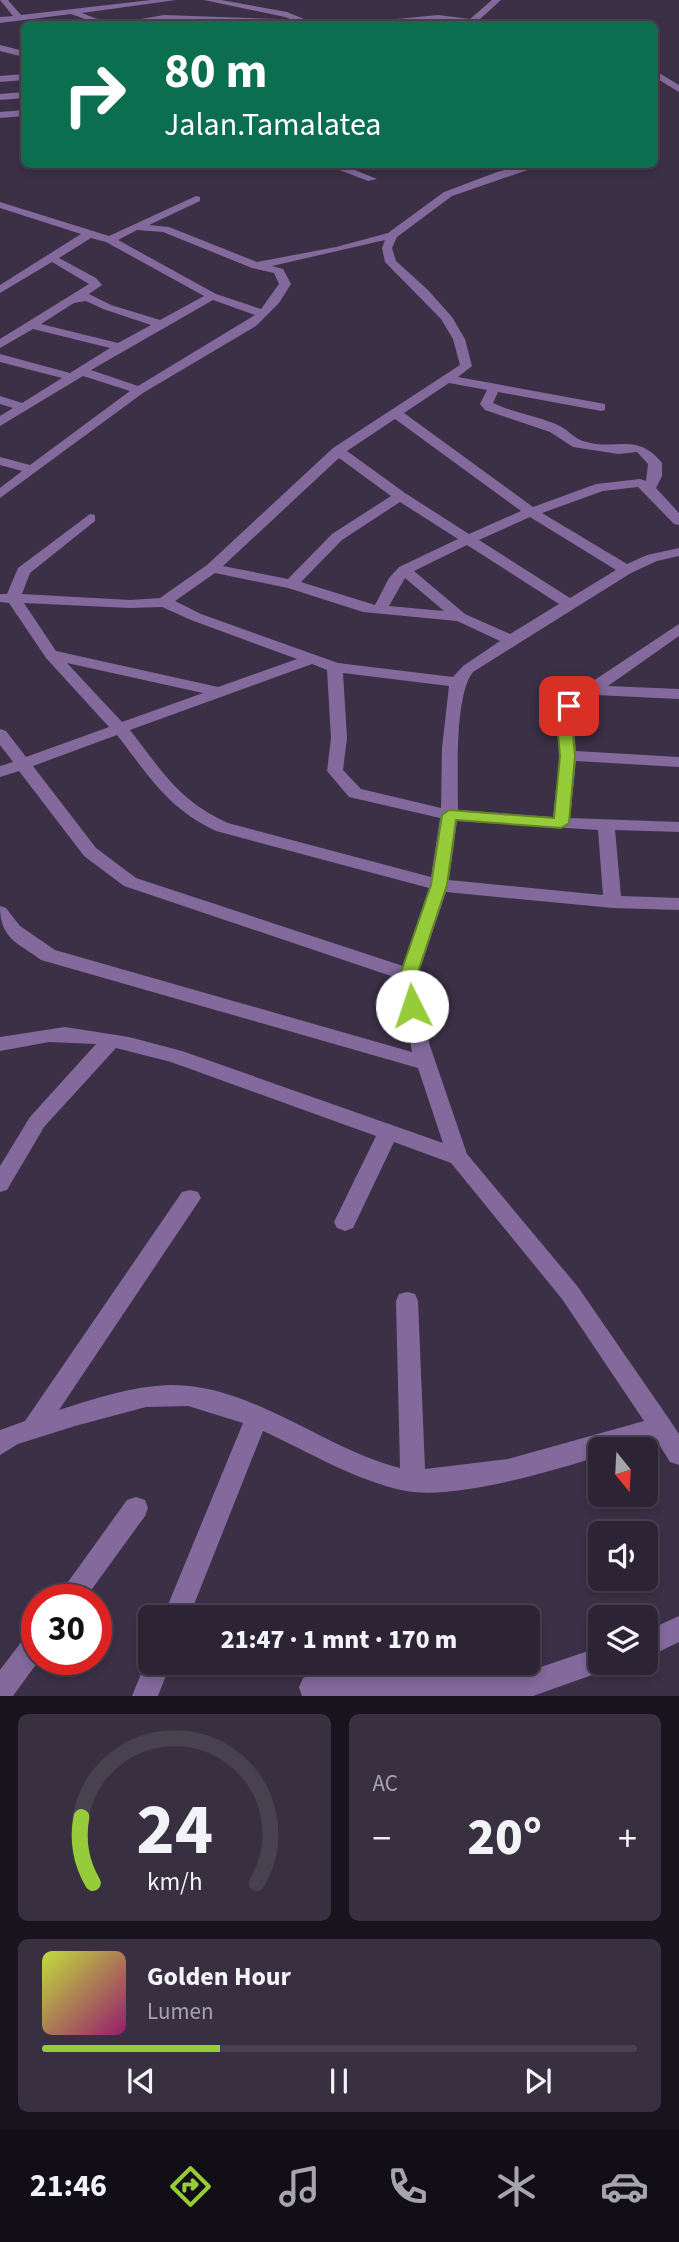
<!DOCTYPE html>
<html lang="id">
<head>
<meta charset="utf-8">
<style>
	:root { --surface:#2c2434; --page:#383040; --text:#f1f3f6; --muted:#a6a4ac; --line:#48414f; --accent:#96cc39 }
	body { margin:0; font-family:"Source Sans 3",sans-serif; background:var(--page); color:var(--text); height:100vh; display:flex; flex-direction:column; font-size:26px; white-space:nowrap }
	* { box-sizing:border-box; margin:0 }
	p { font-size:23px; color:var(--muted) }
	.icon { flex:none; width:38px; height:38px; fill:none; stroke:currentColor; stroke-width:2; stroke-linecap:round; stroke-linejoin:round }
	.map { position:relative; height:1696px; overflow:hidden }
	.drawer { display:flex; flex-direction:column; gap:18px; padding:18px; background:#18141d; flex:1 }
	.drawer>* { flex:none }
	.top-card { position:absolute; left:21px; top:21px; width:637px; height:147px; border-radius:10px; box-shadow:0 4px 10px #0003,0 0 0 2px var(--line); background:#0b6e4f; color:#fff; overflow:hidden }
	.needle { width:46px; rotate:162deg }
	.fabs { position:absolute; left:588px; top:1437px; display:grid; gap:14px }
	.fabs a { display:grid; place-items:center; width:70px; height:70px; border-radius:10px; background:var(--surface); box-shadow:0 4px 10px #0003,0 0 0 2px var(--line); font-size:35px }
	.speed { position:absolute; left:21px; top:1584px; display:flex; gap:14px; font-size:35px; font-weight:700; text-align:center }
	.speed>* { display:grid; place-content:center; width:91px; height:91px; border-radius:50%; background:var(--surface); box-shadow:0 4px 10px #0003,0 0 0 2px var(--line); line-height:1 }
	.speed .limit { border:10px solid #d22; background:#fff; color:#111 }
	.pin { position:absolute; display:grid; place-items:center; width:60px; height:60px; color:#fff; margin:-30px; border-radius:14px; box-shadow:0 4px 10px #0006 }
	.me { position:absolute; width:77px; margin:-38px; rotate:356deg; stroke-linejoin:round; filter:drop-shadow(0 0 5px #0008) }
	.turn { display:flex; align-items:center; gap:24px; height:147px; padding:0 28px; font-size:32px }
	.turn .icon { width:91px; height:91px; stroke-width:2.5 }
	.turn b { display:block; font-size:49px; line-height:60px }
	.big { font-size:52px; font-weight:800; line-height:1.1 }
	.drawer .tile { flex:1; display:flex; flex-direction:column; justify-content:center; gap:10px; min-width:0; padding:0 24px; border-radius:10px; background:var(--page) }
	.drawer .dial { align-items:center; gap:0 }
	.dial svg { height:182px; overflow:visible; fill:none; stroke:var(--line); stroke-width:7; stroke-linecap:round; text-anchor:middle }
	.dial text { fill:var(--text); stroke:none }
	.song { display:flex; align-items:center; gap:21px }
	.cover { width:84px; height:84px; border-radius:10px; background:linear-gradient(135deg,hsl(70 70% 55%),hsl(320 70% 35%)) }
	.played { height:7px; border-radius:4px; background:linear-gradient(90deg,var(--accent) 30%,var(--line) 30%) }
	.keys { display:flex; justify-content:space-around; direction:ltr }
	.heat { display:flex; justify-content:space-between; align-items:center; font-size:38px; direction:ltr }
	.drawer .tiles { flex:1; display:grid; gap:18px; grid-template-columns:1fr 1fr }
	.tile:last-child { grid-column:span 2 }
	.trip { position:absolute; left:138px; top:1605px; width:402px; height:70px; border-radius:10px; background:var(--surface); box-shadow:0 4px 10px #0003,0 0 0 2px var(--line); font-weight:800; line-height:70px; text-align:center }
	.menu { display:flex; height:112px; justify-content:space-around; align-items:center; background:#120e15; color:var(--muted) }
	.menu .icon { width:49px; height:49px }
	.menu .current { color:var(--accent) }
	.menu b { font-size:32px; color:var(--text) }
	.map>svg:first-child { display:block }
</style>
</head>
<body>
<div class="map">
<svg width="679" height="1696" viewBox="0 0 679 1696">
	<rect width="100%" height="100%" fill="#3b3046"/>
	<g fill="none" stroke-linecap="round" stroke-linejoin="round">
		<path fill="#83699c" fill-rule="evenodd" d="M 0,0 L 8,0 L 21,15 L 151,0 L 176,0 L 82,13 L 110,24 L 99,24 L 71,14 L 0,23 L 0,17 L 13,16 Z
			M 204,0 L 221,0 L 287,12 L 304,19 L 387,20 L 438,15 L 470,19 L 492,0 L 501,0 L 479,20 L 501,24 L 438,21 L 398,24 L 303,24 L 285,17 Z
			M 164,15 L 278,19 L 282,22 L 277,24 L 164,21 L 112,24 Z
			M 0,45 L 24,51 L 24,57 L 0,51 Z
			M 654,70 L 679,85 L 679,92 L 654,77 Z
			M 24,74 L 24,80 L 0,82 L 0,76 Z
			M 24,92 L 24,98 L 0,100 L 0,94 Z
			M 24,110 L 24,116 L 0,118 L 0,112 Z
			M 324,164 L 340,164 L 377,179 L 368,181 Z
			M 526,164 L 545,164 L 452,196 L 397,237 L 392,248 L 396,261 L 428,290 L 452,317 L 465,339 L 472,366 L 458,377 L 605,404 L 605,410 L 601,411 L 498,392 L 493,403 C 514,413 539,416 560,426 C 568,430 574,438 583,441 C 616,452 636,431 662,463 L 662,476 L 656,488 L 679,513 L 679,525 L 674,524 L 638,487 L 603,491 L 542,513 L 627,564 L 647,555 L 679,548 L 679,556 L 657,561 L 631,573 L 473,672 C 454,696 458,778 458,810 L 553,817 L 560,756 L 557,715 L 561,706 L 584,687 L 679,624 L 679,636 L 608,686 L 679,689 L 679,699 L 595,695 L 576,709 L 573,715 L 576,751 L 679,757 L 679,767 L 576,761 L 570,818 L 679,822 L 679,832 L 615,830 L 621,896 L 679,898 L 679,910 L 613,908 L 446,892 L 418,975 L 429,1043 L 467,1154 L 578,1287 L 669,1419 L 679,1434 L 679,1465 L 670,1462 L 655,1438 L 623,1449 L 600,1449 L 600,1456 C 552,1471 455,1500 406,1491 C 356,1481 309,1452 263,1431 L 189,1617 L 163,1617 L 243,1423 L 188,1406 L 146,1407 L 75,1426 L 18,1444 L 0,1455 L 0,1430 L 25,1421 L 182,1192 L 190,1190 L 198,1192 L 201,1198 L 59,1410 C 94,1399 132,1386 169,1385 C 250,1383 324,1449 400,1468 L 396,1301 L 399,1294 L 407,1292 L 415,1294 L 418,1301 L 425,1469 L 508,1459 L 644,1421 L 562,1299 L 451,1163 L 394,1142 L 353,1228 L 345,1231 L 337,1228 L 334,1222 L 376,1136 L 171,1062 L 116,1048 L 44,1127 L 7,1190 L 0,1192 L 0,1166 L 30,1117 L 96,1044 L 49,1042 L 0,1051 L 0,1037 L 65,1027 L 129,1037 L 182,1051 L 443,1143 L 418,1068 L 41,960 C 17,942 0,939 0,906 L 6,908 L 20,926 L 55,950 L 412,1052 L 400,979 L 124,886 L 84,856 L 19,771 L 0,777 L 0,766 L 13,762 L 0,745 L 0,729 L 6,731 L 26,757 L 109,727 L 46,658 L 9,603 L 0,602 L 0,594 L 7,594 L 18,568 L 90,514 L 95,515 L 95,521 L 30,573 L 22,594 L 130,600 L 160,598 L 207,565 L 333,448 L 460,365 L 453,339 L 441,319 L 385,262 L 382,248 L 385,240 L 272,266 L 283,269 L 291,284 L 279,303 L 256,326 L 143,393 L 0,498 L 0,488 L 22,471 L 0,465 L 0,457 L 30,465 L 130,391 L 83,376 L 0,426 L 0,416 L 13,408 L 0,404 L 0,396 L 22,403 L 62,378 L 0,362 L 0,354 L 70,373 L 110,348 L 33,329 L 0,348 L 0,339 L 89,284 L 52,262 L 0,293 L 0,285 L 81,234 L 0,208 L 0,202 L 109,236 L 196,196 L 200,197 L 200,201 L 149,225 L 169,227 L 257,262 L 336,247 L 388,233 L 444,192 L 497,172 ZM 137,230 L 163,232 L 252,268 L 274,273 L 279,284 L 261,309 L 216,294 L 118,240 ZM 91,238 L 106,242 L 204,296 L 160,320 L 111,305 L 89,294 L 102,285 L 96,278 L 59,258 ZM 213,300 L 255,315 L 138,386 L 91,370 ZM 86,301 L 103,309 L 151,325 L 118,343 L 41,324 L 74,303 ZM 449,383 L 487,390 L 480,404 L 485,410 L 550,432 L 573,447 L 618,454 L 637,452 L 648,464 L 646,481 L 640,479 L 596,484 L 533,507 L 404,413 ZM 395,419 L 521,511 L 469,534 L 405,493 L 347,451 ZM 339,458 L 391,496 L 332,534 L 288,579 L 223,566 ZM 400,502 L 458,539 L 399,567 L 389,578 L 375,605 L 301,582 L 342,540 ZM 530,517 L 616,570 L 570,598 L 479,540 ZM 467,545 L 559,604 L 510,634 L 465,614 L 414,571 ZM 215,573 L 288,588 L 363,612 L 457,621 L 500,641 L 463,666 L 453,677 L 338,663 L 201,614 L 175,601 ZM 405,578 L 444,611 L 389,606 ZM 24,603 L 130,608 L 162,607 L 191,620 L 297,659 L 218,687 L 56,651 ZM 67,663 L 203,693 L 122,722 ZM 312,664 L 327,670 L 331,738 L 327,771 L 349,797 L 440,818 L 431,877 L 228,823 C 179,801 162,771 130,730 ZM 343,673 L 449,686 L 442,748 L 441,808 L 361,789 L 343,770 L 347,738 ZM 117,735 C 149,776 167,808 216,831 L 429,888 L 403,966 L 136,878 L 96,848 L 33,766 ZM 457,821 L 598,830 L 603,895 L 449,880 Z
			M 136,1497 L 145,1500 L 148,1508 L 145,1516 L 84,1600 L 55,1600 L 127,1500 Z
			M 679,1616 L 679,1642 L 646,1658 L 646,1631 Z
			M 37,1630 L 37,1659 L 40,1659 L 13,1696 L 0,1696 L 0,1670 L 28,1633 Z
			M 600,1647 L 600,1662 L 612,1662 L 609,1669 L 533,1696 L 302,1696 L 299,1687 L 303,1678 L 312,1674 L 523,1673 Z
			M 150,1652 L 150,1662 L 171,1662 L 158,1696 L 132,1696 Z"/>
	</g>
	<path fill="#96cc39" stroke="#628525" stroke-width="2" d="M 569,702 L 576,706 L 572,724 L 575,756 L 569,823 L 561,828 L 456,820 L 447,885 L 417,975 L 421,1006 L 418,1010 L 406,1010 L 400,975 L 431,885 L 442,815 L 449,810 L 554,818 L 560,756 L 557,724 L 562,706 Z"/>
</svg>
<div class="fabs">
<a><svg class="needle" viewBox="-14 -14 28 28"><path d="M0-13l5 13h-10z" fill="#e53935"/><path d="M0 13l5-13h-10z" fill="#a6a4ac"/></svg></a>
<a><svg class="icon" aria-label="sound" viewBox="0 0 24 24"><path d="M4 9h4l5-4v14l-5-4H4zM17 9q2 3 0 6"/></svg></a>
<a><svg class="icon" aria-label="layers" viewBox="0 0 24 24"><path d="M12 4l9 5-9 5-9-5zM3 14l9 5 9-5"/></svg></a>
</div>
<div class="speed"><div class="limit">30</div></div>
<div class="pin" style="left:569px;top:706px;background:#d93025"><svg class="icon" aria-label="arrive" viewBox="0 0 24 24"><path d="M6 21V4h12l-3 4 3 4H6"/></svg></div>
<svg class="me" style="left:412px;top:1006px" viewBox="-20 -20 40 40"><circle r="19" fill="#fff"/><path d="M0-13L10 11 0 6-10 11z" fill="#96cc39"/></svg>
<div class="trip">21:47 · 1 mnt · 170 m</div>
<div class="top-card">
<div class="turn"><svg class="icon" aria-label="right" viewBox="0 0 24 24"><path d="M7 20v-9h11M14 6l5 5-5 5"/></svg><div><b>80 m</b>Jalan.Tamalatea</div></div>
</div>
</div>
<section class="drawer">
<div class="tiles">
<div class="tile dial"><svg viewBox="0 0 100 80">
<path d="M14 69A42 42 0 1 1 86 69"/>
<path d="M14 69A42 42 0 0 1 9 40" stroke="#96cc39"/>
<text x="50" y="56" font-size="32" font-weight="700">24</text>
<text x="50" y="72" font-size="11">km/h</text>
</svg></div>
<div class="tile"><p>AC</p>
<div class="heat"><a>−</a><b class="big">20°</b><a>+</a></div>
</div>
<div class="tile">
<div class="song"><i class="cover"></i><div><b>Golden Hour</b><p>Lumen</p></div></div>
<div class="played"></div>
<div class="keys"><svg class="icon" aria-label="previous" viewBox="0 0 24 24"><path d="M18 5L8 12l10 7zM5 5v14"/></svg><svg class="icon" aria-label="pause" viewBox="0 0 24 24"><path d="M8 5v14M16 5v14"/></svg><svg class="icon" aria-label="next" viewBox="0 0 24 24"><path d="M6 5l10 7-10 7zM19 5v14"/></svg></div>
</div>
</div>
</section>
<nav class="menu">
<b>21:46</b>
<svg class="icon current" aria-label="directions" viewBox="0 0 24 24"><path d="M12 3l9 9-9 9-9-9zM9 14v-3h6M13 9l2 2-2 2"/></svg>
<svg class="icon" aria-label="music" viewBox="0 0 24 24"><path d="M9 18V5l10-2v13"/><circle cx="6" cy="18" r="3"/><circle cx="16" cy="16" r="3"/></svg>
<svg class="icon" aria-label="phone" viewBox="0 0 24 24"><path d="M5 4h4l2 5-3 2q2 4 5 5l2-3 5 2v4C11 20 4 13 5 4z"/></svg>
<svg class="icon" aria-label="climate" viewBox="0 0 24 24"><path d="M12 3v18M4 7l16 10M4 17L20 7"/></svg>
<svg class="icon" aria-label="car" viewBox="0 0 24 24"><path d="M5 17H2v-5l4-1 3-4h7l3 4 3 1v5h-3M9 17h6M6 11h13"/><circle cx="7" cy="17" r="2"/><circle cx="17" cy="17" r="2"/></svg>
</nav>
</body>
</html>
